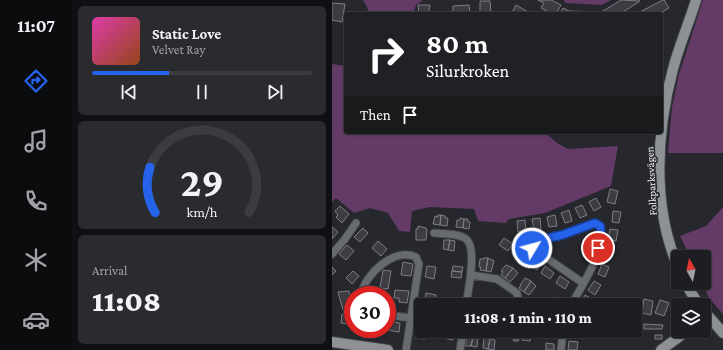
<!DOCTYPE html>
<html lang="en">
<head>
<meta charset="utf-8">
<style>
	:root { --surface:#1c1e22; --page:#292b2f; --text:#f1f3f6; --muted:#a0a2a5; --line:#3a3c40; --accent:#2563eb }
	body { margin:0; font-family:"Crimson Pro",serif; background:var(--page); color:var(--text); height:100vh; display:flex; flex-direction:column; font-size:15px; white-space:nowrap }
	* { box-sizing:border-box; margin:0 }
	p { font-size:13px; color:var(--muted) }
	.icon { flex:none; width:22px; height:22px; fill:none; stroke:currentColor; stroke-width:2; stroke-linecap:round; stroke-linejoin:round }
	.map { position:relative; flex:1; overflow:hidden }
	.sheet { display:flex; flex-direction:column; gap:6px; padding:6px; background:#0f1013; width:260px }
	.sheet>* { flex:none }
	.guide { position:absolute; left:12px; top:12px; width:319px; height:122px; border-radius:4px; box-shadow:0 1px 3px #0004,0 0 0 1px var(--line); background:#202124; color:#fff; overflow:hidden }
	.needle { width:26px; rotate:351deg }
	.fabs { position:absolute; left:339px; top:250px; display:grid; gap:8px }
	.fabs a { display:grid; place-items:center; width:40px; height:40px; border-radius:4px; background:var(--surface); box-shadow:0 1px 3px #0004,0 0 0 1px var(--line); font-size:20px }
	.speed { position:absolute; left:12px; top:286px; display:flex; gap:8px; font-size:20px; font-weight:700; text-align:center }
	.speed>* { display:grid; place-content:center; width:52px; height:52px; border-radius:50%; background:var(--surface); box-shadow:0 1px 3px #0004,0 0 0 1px var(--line); line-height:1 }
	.speed .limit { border:6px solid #d22; background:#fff; color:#111 }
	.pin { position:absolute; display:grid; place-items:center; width:34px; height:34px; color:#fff; margin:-17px; border:2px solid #fff; border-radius:50%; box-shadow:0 1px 4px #0007 }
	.me { position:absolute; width:44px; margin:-22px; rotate:53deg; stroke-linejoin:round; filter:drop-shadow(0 0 3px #0008) }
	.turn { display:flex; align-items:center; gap:14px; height:84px; padding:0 16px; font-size:18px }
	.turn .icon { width:52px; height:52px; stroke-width:2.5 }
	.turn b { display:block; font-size:28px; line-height:34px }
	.then { display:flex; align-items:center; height:38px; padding:0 16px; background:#0003; gap:8px; font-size:15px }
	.big { font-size:30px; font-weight:800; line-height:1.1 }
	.sheet .card { flex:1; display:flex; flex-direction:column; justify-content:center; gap:6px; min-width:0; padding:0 14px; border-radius:6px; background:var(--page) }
	.sheet .dial { align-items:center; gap:0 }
	.dial svg { height:104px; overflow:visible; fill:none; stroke:var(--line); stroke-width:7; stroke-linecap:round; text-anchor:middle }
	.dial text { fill:var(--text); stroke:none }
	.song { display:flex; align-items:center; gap:12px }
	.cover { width:48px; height:48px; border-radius:6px; background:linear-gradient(135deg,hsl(320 70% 55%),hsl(20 70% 35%)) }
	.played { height:4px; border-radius:2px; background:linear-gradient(90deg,var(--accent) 35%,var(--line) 35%) }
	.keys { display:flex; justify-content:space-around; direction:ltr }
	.trip { position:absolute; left:82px; top:298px; width:228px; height:40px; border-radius:4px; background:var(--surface); box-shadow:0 1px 3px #0004,0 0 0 1px var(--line); font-weight:800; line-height:40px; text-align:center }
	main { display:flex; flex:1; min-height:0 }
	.dock { display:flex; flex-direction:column; width:72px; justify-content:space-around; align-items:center; background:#0b0c0e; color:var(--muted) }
	.dock .icon { width:28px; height:28px }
	.dock .on { color:var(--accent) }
	.dock b { font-size:18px; color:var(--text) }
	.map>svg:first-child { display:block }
</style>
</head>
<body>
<main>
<nav class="dock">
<b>11:07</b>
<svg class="icon on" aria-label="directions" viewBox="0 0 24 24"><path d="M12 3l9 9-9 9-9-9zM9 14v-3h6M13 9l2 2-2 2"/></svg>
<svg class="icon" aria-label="music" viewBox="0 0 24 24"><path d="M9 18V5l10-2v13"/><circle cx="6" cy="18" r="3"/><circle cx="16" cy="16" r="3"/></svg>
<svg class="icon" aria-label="phone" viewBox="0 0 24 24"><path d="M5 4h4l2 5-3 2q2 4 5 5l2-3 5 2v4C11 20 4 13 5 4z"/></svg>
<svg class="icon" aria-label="climate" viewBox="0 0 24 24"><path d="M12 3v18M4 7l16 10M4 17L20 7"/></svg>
<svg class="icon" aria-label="car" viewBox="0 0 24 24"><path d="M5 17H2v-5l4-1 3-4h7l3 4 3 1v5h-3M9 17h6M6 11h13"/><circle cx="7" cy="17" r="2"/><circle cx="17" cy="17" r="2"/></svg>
</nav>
<section class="sheet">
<div class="card">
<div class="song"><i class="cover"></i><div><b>Static Love</b><p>Velvet Ray</p></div></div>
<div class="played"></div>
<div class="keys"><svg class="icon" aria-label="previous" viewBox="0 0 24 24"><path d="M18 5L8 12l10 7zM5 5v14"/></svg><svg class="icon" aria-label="pause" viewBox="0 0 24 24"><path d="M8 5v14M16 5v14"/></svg><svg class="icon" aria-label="next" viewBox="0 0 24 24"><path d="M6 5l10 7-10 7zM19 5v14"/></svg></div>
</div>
<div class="card dial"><svg viewBox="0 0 100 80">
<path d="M14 69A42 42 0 1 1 86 69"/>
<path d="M14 69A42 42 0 0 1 10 34" stroke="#2563eb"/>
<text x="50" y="56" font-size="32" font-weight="700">29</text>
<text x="50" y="72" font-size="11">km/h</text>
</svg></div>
<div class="card"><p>Arrival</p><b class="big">11:08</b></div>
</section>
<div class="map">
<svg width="391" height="350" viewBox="0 0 391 350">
	<rect width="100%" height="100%" fill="#26282e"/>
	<path fill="#633b66" d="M 31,0 L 91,0 L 84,5 L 81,14 L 37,14 L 35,7 Z
		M 231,0 L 279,0 L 270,5 L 234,3 Z
		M 371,0 L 391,0 L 391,153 L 336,153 L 340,107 L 347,74 Z
		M 0,64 L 14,66 L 14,132 L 212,132 L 225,143 L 236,149 L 286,146 L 279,186 L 213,213 L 177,219 L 174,223 L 146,221 L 142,209 L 98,207 L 80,211 L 78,232 L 67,231 L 56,213 L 38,208 L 22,213 L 4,198 L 0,202 Z
		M 391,207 L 391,314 L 377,298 L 370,283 L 372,283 L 372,257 L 358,257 L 348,236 L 374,226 Z"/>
	<path fill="#3e3c43" stroke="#7e7c84" d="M 206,0 L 219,0 L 229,5 L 224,14 L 221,14 L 209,8 L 212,3 Z
		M 289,0 L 308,1 L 288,14 L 271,14 L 271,11 Z
		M 331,0 L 332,0 L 337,8 L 327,14 L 304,14 Z
		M 148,1 L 158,1 L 159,14 L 148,14 Z
		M 0,3 L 13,4 L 10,22 L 0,20 Z
		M 86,5 L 98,5 L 96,14 L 87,14 Z
		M 137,5 L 138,14 L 121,14 L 121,6 Z
		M 184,5 L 196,12 L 197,11 L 203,14 L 179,14 Z
		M 231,8 L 237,11 L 269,12 L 269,14 L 228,14 Z
		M 278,189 L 286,191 L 283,204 L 275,202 Z
		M 264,198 L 269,207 L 262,211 L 257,202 Z
		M 250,205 L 255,215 L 248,218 L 243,208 Z
		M 8,206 L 17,214 L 10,223 L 4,217 L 6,215 L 3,211 Z
		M 237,210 L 240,221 L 233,223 L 229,213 Z
		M 281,211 L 289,212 L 287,223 L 280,222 Z
		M 106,215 L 109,215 L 108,225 L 101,224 L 103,216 L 106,217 Z
		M 109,215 L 113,216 L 113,218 L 116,218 L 115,226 L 108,225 Z
		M 223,215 L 225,226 L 217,227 L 215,217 Z
		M 128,218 L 132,219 L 131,228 L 124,227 L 125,220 L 128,220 Z
		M 208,218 L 209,229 L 202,230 L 200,219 Z
		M 132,219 L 136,219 L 135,221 L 138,222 L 137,229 L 131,228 Z
		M 193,220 L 194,231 L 186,232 L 185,221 Z
		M 86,226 L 94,228 L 94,229 L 95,229 L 94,240 L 84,240 L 84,229 L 86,229 Z
		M 0,227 L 6,232 L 0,239 Z
		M 31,228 L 36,233 L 28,242 L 22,237 Z
		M 278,229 L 286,230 L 284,241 L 276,240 Z
		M 172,238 L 181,244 L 176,251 L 167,245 Z
		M 112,240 L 118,240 L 116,250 L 111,249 Z
		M 118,240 L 123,241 L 122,251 L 116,250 Z
		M 46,241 L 55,249 L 49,256 L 40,248 Z
		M 15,245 L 22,251 L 14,260 L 7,254 Z
		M 185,247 L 194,253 L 190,260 L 181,254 Z
		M 275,247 L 282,249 L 279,259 L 272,257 Z
		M 200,257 L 209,263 L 205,270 L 196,264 Z
		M 152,258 L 156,258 L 154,271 L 148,270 L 149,267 L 147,267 L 148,259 L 151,259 Z
		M 156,258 L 162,261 L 159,272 L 154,271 Z
		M 71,262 L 81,264 L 79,276 L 69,275 Z
		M 270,264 L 277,267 L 273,277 L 266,274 Z
		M 174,265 L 181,268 L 173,278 L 169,275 L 171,272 L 169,271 Z
		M 95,266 L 104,267 L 102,279 L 93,277 Z
		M 121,266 L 131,267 L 130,272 L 120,271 Z
		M 213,266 L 222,273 L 218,279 L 209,273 Z
		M 0,267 L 4,271 L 0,275 Z
		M 181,268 L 186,273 L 178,282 L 173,278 Z
		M 51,270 L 59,271 L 56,289 L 48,288 Z
		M 21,271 L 27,276 L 20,284 L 14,278 Z
		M 120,271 L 130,272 L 129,278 L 119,277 Z
		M 228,276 L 237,282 L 233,289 L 224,283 Z
		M 193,278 L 199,281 L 192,292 L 187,288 L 189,285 L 188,285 Z
		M 199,281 L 204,286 L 197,295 L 192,292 Z
		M 262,281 L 269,285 L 263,295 L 256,290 Z
		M 63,290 L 77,291 L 75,303 L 67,302 L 67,298 L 62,298 Z
		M 17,291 L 19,308 L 11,310 L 6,292 Z
		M 94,293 L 104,295 L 103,302 L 93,301 Z
		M 253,295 L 260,299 L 257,305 L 249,305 L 248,304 Z
		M 221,297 L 232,302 L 231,305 L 219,305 Z
		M 312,299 L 321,301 L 319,315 L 310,313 Z
		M 328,300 L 337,303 L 332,316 L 323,313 Z
		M 305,301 L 306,315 L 303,315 L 303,305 L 296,305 L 295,302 Z
		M 10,314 L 21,316 L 21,325 L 9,323 Z
		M 56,321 L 68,323 L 67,332 L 55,330 Z
		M 312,324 L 331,325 L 330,329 L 312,329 Z
		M 85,325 L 89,325 L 89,331 L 95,331 L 94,333 L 84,331 Z
		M 84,331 L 94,333 L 93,339 L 83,338 Z
		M 112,331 L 122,331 L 121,334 L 112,333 Z
		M 191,331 L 201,331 L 200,334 L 191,333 Z
		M 112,333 L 121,334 L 121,340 L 111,338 Z
		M 191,333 L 200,334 L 198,341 L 190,340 Z
		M 323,335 L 330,335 L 330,339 L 323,339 Z
		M 135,336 L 141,337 L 139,346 L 133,346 Z
		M 141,337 L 146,337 L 145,347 L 139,346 Z
		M 152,338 L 158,339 L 156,349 L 151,348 Z
		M 158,339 L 163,340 L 162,350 L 156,349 Z
		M 237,341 L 246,342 L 245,350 L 236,350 Z
		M 214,343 L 222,344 L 222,350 L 214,350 Z"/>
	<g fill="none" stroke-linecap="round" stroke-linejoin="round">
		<defs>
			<path id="street" d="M 329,84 L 337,86
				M 102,233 C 110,234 129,233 135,240 C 145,250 136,292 134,305
				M 0,254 L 13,239 L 24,223
				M 139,275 L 165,279 L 185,293 L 187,305
				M 29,295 C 33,274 62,247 84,257 L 87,264 L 74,350
				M 239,305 C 251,284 274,250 268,226 L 263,223 L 257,225 L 230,235 L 199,243 L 198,246 L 200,248 L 251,283
				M 55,315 L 79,318
				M 142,331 L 151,333
				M 184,338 L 184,331
				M 128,350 L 131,331
				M 229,350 L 231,331"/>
			<path id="secondary" d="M 346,267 C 320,206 324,133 341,69 C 347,46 357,23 364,0
				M 353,283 L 367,305
				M 372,311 L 391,333
				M 0,342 L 56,350
				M 329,350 L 355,331"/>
		</defs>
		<use href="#street" stroke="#42444a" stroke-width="9"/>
		<use href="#secondary" stroke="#42444a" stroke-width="12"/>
		<use href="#street" stroke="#686b6e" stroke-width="7"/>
		<use href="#secondary" stroke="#8d9195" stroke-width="10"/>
	</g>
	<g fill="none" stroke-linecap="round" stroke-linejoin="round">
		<defs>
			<path id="route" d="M 200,248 L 198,246 L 199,243 L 203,241 L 230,235 L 263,223 L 268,226 C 270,233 268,240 266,248"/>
		</defs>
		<use href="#route" stroke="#184099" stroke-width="10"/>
		<use href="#route" stroke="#2563eb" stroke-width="7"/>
	</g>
	<g text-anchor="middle" stroke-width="3.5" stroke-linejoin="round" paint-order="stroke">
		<g font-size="11" fill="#f1f2f7" stroke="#26282e">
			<text transform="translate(319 181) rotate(-93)" y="4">Folkparksvägen</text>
		</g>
	</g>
</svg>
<div class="fabs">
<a><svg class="needle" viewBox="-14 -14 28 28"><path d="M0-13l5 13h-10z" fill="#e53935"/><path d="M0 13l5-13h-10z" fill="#a0a2a5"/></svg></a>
<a><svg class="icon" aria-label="layers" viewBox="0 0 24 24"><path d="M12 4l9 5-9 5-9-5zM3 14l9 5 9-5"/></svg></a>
</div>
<div class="speed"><div class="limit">30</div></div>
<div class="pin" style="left:266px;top:248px;background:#d93025"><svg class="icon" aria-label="arrive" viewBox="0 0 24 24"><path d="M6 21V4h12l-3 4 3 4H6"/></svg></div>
<svg class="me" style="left:200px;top:248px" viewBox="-20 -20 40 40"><circle r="17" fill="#2563eb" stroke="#fff" stroke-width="3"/><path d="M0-11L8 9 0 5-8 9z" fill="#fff"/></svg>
<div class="trip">11:08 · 1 min · 110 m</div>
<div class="guide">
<div class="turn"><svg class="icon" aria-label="right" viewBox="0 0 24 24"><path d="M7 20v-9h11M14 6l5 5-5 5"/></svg><div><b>80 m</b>Silurkroken</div></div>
<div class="then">Then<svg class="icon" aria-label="arrive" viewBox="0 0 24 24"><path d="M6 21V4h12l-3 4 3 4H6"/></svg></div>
</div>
</div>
</main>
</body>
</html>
